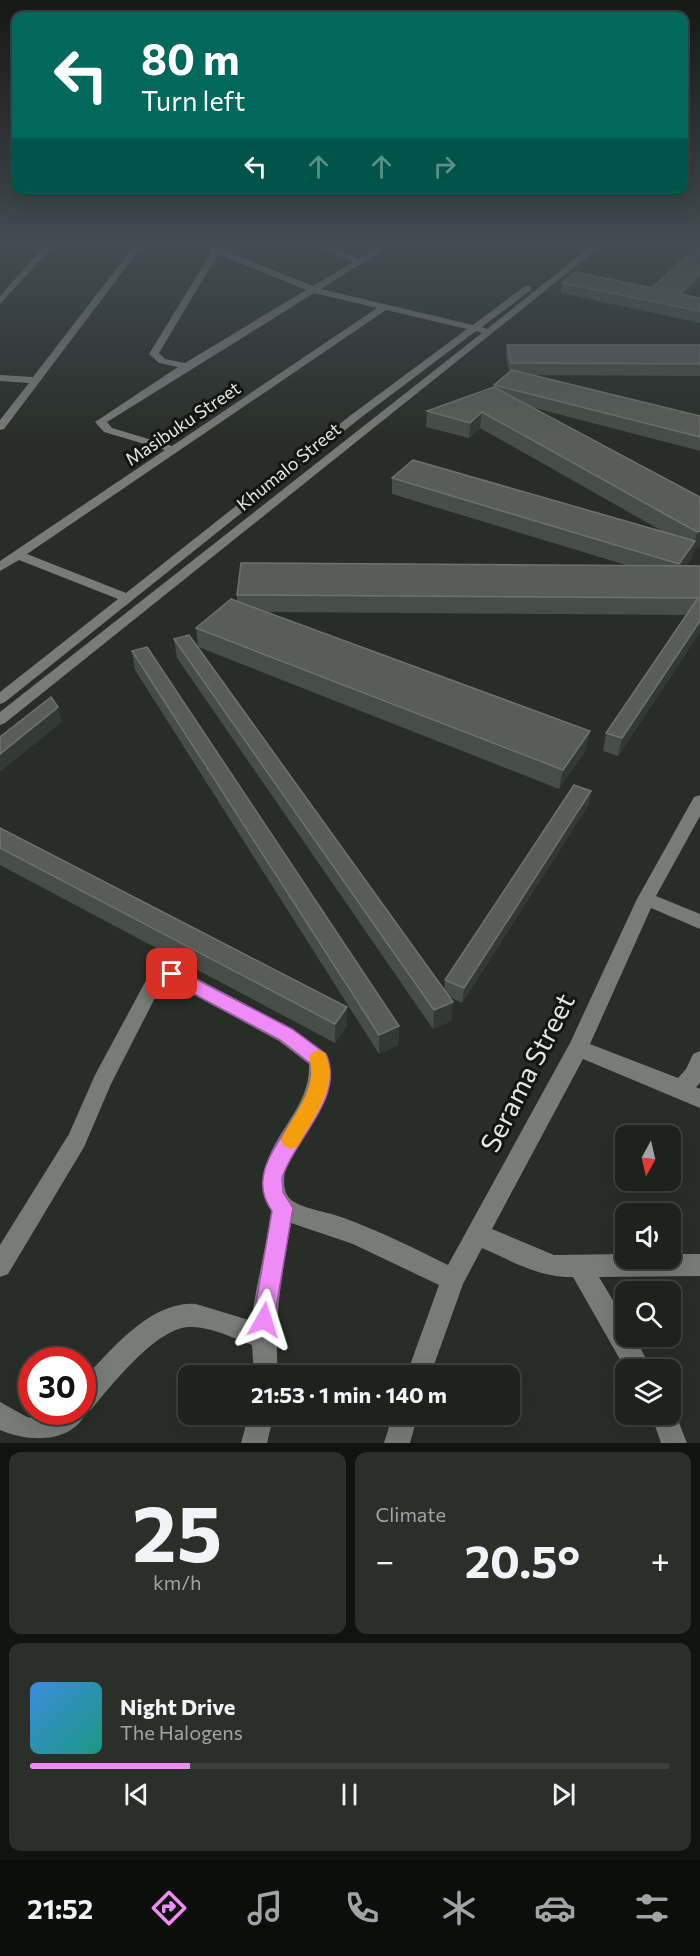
<!DOCTYPE html>
<html lang="en">
<head>
<meta charset="utf-8">
<style>
	:root { --surface:#1e221d; --page:#2b2f2a; --text:#f1f3f6; --muted:#a1a4a4; --line:#3c3f3b; --accent:#ef8bf7 }
	body { margin:0; font-family:Commissioner,sans-serif; background:var(--page); color:var(--text); height:100vh; display:flex; flex-direction:column; font-size:22px; white-space:nowrap }
	* { box-sizing:border-box; margin:0 }
	p { font-size:20px; color:var(--muted) }
	.icon { flex:none; width:33px; height:33px; fill:none; stroke:currentColor; stroke-width:2; stroke-linecap:round; stroke-linejoin:round }
	.map { position:relative; height:1443px; overflow:hidden }
	.drawer { display:flex; flex-direction:column; gap:9px; padding:9px; background:#101310; flex:1 }
	.drawer>* { flex:none }
	.guide { position:absolute; left:12px; top:12px; width:676px; height:183px; border-radius:12px; box-shadow:0 6px 24px #0002,0 0 0 2px var(--line); background:#00695c; color:#fff; overflow:hidden }
	.needle { width:39px; rotate:188deg }
	.fabs { position:absolute; left:615px; top:1125px; display:grid; gap:12px }
	.fabs a { display:grid; place-items:center; width:66px; height:66px; border-radius:12px; background:var(--surface); box-shadow:0 6px 24px #0002,0 0 0 2px var(--line); font-size:30px }
	.speed { position:absolute; left:18px; top:1347px; display:flex; gap:12px; font-size:30px; font-weight:700; text-align:center }
	.speed>* { display:grid; place-content:center; width:78px; height:78px; border-radius:50%; background:var(--surface); box-shadow:0 6px 24px #0002,0 0 0 2px var(--line); line-height:1 }
	.speed .limit { border:9px solid #d22; background:#fff; color:#111 }
	.pin { position:absolute; display:grid; place-items:center; width:51px; height:51px; color:#fff; margin:-26px; border-radius:12px; box-shadow:0 3px 9px #0006 }
	.me { position:absolute; width:66px; margin:-33px; rotate:6deg; stroke-linejoin:round; filter:drop-shadow(0 0 4px #0008) }
	.turn { display:flex; align-items:center; gap:21px; height:126px; padding:0 30px; font-size:27px }
	.turn .icon { width:78px; height:78px; stroke-width:2.5 }
	.turn b { display:block; font-size:42px; line-height:51px }
	.lanes { display:flex; align-items:center; height:57px; padding:0 30px; background:#0003; justify-content:center; gap:30px; direction:ltr }
	.lanes .off { opacity:.35 }
	.big { font-size:45px; font-weight:700; line-height:1.1 }
	.drawer .tile { flex:1; display:flex; flex-direction:column; justify-content:center; gap:9px; min-width:0; padding:0 21px; border-radius:12px; background:var(--page) }
	.drawer .dial { align-items:center; gap:0 }
	.dial b { font-size:78px; line-height:1 }
	.song { display:flex; align-items:center; gap:18px }
	.cover { width:72px; height:72px; border-radius:9px; background:linear-gradient(135deg,hsl(210 70% 55%),hsl(170 70% 35%)) }
	.played { height:6px; border-radius:3px; background:linear-gradient(90deg,var(--accent) 25%,var(--line) 25%) }
	.keys { display:flex; justify-content:space-around; direction:ltr }
	.heat { display:flex; justify-content:space-between; align-items:center; font-size:33px; direction:ltr }
	.drawer .tiles { flex:1; display:grid; gap:9px; grid-template-columns:1fr 1fr }
	.tile:last-child { grid-column:span 2 }
	.trip { position:absolute; left:178px; top:1365px; width:342px; height:60px; border-radius:12px; background:var(--surface); box-shadow:0 6px 24px #0002,0 0 0 2px var(--line); font-weight:700; line-height:60px; text-align:center }
	.tabs { display:flex; height:96px; justify-content:space-around; align-items:center; background:#0c0e0c; color:var(--muted) }
	.tabs .icon { width:42px; height:42px }
	.tabs .active { color:var(--accent) }
	.tabs b { font-size:27px; color:var(--text) }
	.map>svg:first-child { display:block }
</style>
</head>
<body>
<div class="map">
<svg width="700" height="1443" viewBox="0 0 700 1443">
	<rect width="100%" height="100%" fill="#282d27"/>
	<g fill="none" stroke-linecap="round" stroke-linejoin="round">
		<path fill="#787b78" fill-rule="evenodd" d="M 48,242 L 57,242 L 0,304 L 0,296 Z
			M 137,242 L 145,242 L 4,429 L 0,430 L 0,420 L 29,383 L 0,381 L 0,375 L 33,377 Z
			M 203,242 L 212,242 L 215,245 L 217,242 L 225,242 L 221,249 L 313,286 L 353,262 L 307,242 L 319,242 L 359,259 L 386,242 L 396,242 L 321,289 L 473,325 L 525,286 L 531,286 L 531,290 L 482,327 L 487,329 L 596,242 L 606,242 L 5,723 L 0,725 L 0,712 L 482,333 L 476,331 L 359,419 L 5,702 L 0,704 L 0,692 L 118,599 L 19,560 L 0,571 L 0,561 L 165,450 L 104,432 L 95,422 L 178,367 L 159,363 L 149,354 L 212,251 ZM 218,254 L 306,290 L 185,363 L 165,359 L 159,353 ZM 314,293 L 377,308 L 172,446 L 112,428 L 107,422 ZM 386,310 L 467,329 L 351,415 L 126,593 L 27,554 Z
			M 700,795 L 700,816 L 656,896 L 700,914 L 700,929 L 651,908 L 590,1044 L 678,1078 L 686,1069 L 693,1054 L 700,1051 L 700,1083 L 696,1087 L 700,1089 L 700,1108 L 583,1059 L 492,1229 L 554,1255 L 626,1254 L 626,1258 L 670,1258 L 670,1254 L 700,1254 L 700,1276 L 599,1277 L 626,1322 L 626,1336 L 634,1336 L 652,1370 L 626,1370 L 573,1277 C 540,1278 512,1261 482,1248 L 463,1284 L 430,1376 L 406,1376 L 439,1285 L 353,1244 L 291,1223 C 281,1278 274,1320 278,1376 L 254,1376 L 252,1345 C 233,1338 210,1326 189,1327 C 156,1328 111,1386 91,1410 L 86,1412 C 73,1443 30,1443 0,1430 L 0,1402 L 27,1417 L 38,1419 L 48,1418 L 57,1412 L 82,1412 L 82,1381 C 110,1351 151,1300 196,1304 L 252,1321 C 255,1284 267,1249 271,1212 C 272,1200 260,1191 264,1173 C 272,1132 311,1107 309,1064 L 279,1041 L 170,982 L 163,984 L 158,992 L 111,1084 L 84,1147 L 8,1274 L 0,1277 L 0,1245 L 69,1134 L 95,1075 L 150,973 L 172,966 L 179,969 L 293,1029 L 326,1054 C 349,1102 275,1148 285,1189 C 286,1195 290,1200 296,1203 C 310,1210 328,1212 344,1218 C 379,1231 414,1248 448,1265 L 570,1043 L 637,899 L 694,797 Z
			M 670,1405 L 672,1405 L 687,1443 L 661,1443 L 651,1414 L 670,1414 Z
			M 249,1414 L 274,1414 L 267,1443 L 241,1443 Z
			M 393,1414 L 418,1414 L 410,1443 L 384,1443 Z"/>
	</g>
	<path fill="#474d47" d="M 700,243 L 700,283 L 687,295 L 700,298 L 700,323 L 561,293 L 562,283 L 652,288 Z
		M 507,345 L 700,345 L 700,376 L 532,375 L 700,416 L 700,451 L 531,407 L 700,497 L 700,546 L 694,549 L 692,557 L 686,565 L 700,566 L 700,632 L 618,756 L 603,751 L 606,733 L 686,615 L 267,612 L 586,750 L 559,789 L 198,647 L 444,990 L 445,980 L 591,791 L 588,806 L 462,1003 L 450,997 L 453,1002 L 451,1021 L 433,1029 L 177,658 L 174,639 L 198,647 L 196,628 L 237,601 L 237,595 L 626,565 L 392,494 L 392,478 L 662,531 L 480,428 L 469,438 L 426,427 L 427,411 L 494,387 L 494,385 L 509,372 L 506,356 Z
		M 132,651 L 399,1026 L 398,1045 L 379,1054 L 135,670 Z
		M 0,828 L 347,1007 L 347,1026 L 335,1043 L 0,865 Z"/>
	<path fill="#333933" d="M 700,274 L 700,283 L 678,304 L 680,294 Z
		M 482,412 L 480,428 L 469,438 L 470,423 Z
		M 700,531 L 700,546 L 694,549 L 692,557 L 675,580 L 679,564 L 695,541 L 697,532 Z
		M 700,621 L 700,632 L 618,756 L 622,738 Z
		M 58,707 L 62,722 L 0,772 L 0,754 Z
		M 590,731 L 586,750 L 559,789 L 563,770 Z
		M 591,791 L 588,806 L 462,1003 L 464,988 Z
		M 453,1002 L 451,1021 L 433,1029 L 434,1010 Z
		M 347,1007 L 347,1026 L 335,1043 L 335,1024 Z
		M 399,1026 L 398,1045 L 379,1054 L 379,1035 Z"/>
	<path fill="#585d57" stroke="#6d726d" stroke-width="1.5" d="M 700,243 L 700,274 L 680,294 L 700,298 L 700,311 L 562,283 L 575,272 L 652,288 Z
		M 507,345 L 700,345 L 700,364 L 511,363 Z
		M 512,370 L 700,416 L 700,437 L 494,385 Z
		M 494,387 L 700,497 L 700,531 L 697,532 L 482,412 L 470,423 L 427,411 Z
		M 413,460 L 695,541 L 679,564 L 392,478 Z
		M 241,563 L 700,566 L 700,621 L 622,738 L 606,733 L 698,598 L 237,595 Z
		M 231,599 L 590,731 L 563,770 L 196,628 Z
		M 189,635 L 453,1002 L 434,1010 L 174,639 Z
		M 147,647 L 399,1026 L 379,1035 L 132,651 Z
		M 51,697 L 58,707 L 0,754 L 0,737 Z
		M 574,785 L 591,791 L 464,988 L 445,980 Z
		M 0,828 L 347,1007 L 335,1024 L 0,848 Z"/>
	<linearGradient id="sky" x2="0" y2="1"><stop stop-color="#161915"/><stop offset="0.55" stop-color="#424c52"/><stop offset="1" stop-color="#424c52" stop-opacity="0"/></linearGradient>
	<rect width="700" height="444" fill="url(#sky)"/>
	<path fill="#ef8bf7" stroke="#9b5aa1" stroke-width="1.5" d="M 172,967 L 292,1029 L 326,1054 C 346,1097 294,1139 282,1178 L 283,1192 L 293,1208 L 274,1320 L 271,1328 L 264,1331 L 256,1328 L 253,1320 L 272,1211 C 235,1159 320,1116 311,1064 L 280,1040 L 166,979 L 164,974 L 166,969 Z"/>
	<path fill="#f59e0b" d="M 318,1050 L 325,1053 C 340,1086 313,1117 298,1146 L 291,1149 L 284,1146 L 281,1140 C 293,1114 319,1088 309,1058 L 312,1053 Z"/>
	<g text-anchor="middle" stroke-width="6" stroke-linejoin="round" paint-order="stroke">
		<g font-size="18" fill="#e3e6e2" stroke="#121512">
			<text transform="translate(183 424) rotate(-34)" y="6">Masibuku Street</text>
			<text transform="translate(289 467) rotate(-39)" y="6">Khumalo Street</text>
		</g>
		<g font-size="27" fill="#e3e6e2" stroke="#121512">
			<text transform="translate(528 1073) rotate(-63)" y="9">Serama Street</text>
		</g>
	</g>
</svg>
<div class="fabs">
<a><svg class="needle" viewBox="-14 -14 28 28"><path d="M0-13l5 13h-10z" fill="#e53935"/><path d="M0 13l5-13h-10z" fill="#a1a4a4"/></svg></a>
<a><svg class="icon" aria-label="sound" viewBox="0 0 24 24"><path d="M4 9h4l5-4v14l-5-4H4zM17 9q2 3 0 6"/></svg></a>
<a><svg class="icon" aria-label="search" viewBox="0 0 24 24"><circle cx="10" cy="10" r="6"/><path d="M15 15l6 6"/></svg></a>
<a><svg class="icon" aria-label="layers" viewBox="0 0 24 24"><path d="M12 4l9 5-9 5-9-5zM3 14l9 5 9-5"/></svg></a>
</div>
<div class="speed"><div class="limit">30</div></div>
<div class="pin" style="left:172px;top:974px;background:#d93025"><svg class="icon" aria-label="arrive" viewBox="0 0 24 24"><path d="M6 21V4h12l-3 4 3 4H6"/></svg></div>
<svg class="me" style="left:264px;top:1320px" viewBox="-20 -20 40 40"><path d="M0-17L14 15 0 8-14 15z" fill="#ef8bf7" stroke="#fff" stroke-width="4"/></svg>
<div class="trip">21:53 · 1 min · 140 m</div>
<div class="guide">
<div class="turn"><svg class="icon" aria-label="left" viewBox="0 0 24 24"><path d="M17 20v-9H6M10 6l-5 5 5 5"/></svg><div><b>80 m</b>Turn left</div></div>
<div class="lanes"><svg class="icon" aria-label="left" viewBox="0 0 24 24"><path d="M17 20v-9H6M10 6l-5 5 5 5"/></svg><svg class="icon off" aria-label="ahead" viewBox="0 0 24 24"><path d="M12 20V5M6 11l6-6 6 6"/></svg><svg class="icon off" aria-label="ahead" viewBox="0 0 24 24"><path d="M12 20V5M6 11l6-6 6 6"/></svg><svg class="icon off" aria-label="right" viewBox="0 0 24 24"><path d="M7 20v-9h11M14 6l5 5-5 5"/></svg></div>
</div>
</div>
<section class="drawer">
<div class="tiles">
<div class="tile dial"><b>25</b><p>km/h</p></div>
<div class="tile"><p>Climate</p>
<div class="heat"><a>−</a><b class="big">20.5°</b><a>+</a></div>
</div>
<div class="tile">
<div class="song"><i class="cover"></i><div><b>Night Drive</b><p>The Halogens</p></div></div>
<div class="played"></div>
<div class="keys"><svg class="icon" aria-label="previous" viewBox="0 0 24 24"><path d="M18 5L8 12l10 7zM5 5v14"/></svg><svg class="icon" aria-label="pause" viewBox="0 0 24 24"><path d="M8 5v14M16 5v14"/></svg><svg class="icon" aria-label="next" viewBox="0 0 24 24"><path d="M6 5l10 7-10 7zM19 5v14"/></svg></div>
</div>
</div>
</section>
<nav class="tabs">
<b>21:52</b>
<svg class="icon active" aria-label="directions" viewBox="0 0 24 24"><path d="M12 3l9 9-9 9-9-9zM9 14v-3h6M13 9l2 2-2 2"/></svg>
<svg class="icon" aria-label="music" viewBox="0 0 24 24"><path d="M9 18V5l10-2v13"/><circle cx="6" cy="18" r="3"/><circle cx="16" cy="16" r="3"/></svg>
<svg class="icon" aria-label="phone" viewBox="0 0 24 24"><path d="M5 4h4l2 5-3 2q2 4 5 5l2-3 5 2v4C11 20 4 13 5 4z"/></svg>
<svg class="icon" aria-label="climate" viewBox="0 0 24 24"><path d="M12 3v18M4 7l16 10M4 17L20 7"/></svg>
<svg class="icon" aria-label="car" viewBox="0 0 24 24"><path d="M5 17H2v-5l4-1 3-4h7l3 4 3 1v5h-3M9 17h6M6 11h13"/><circle cx="7" cy="17" r="2"/><circle cx="17" cy="17" r="2"/></svg>
<svg class="icon" aria-label="filters" viewBox="0 0 24 24"><path d="M4 7h16M4 17h16"/><circle cx="9" cy="7" r="2"/><circle cx="15" cy="17" r="2"/></svg>
</nav>
</body>
</html>
